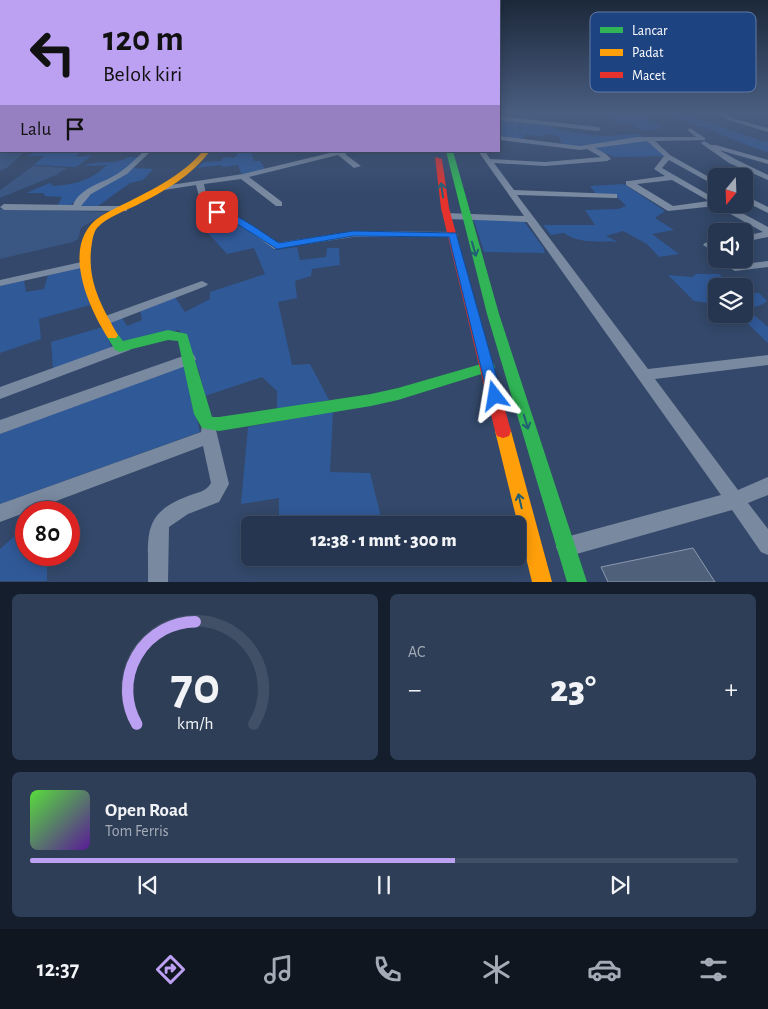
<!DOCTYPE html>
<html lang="id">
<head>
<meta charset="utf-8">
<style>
	:root { --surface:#263650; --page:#2e3e57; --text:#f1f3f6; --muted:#a4abb7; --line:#425067; --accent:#bca0f2 }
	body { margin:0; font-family:"Alegreya Sans",sans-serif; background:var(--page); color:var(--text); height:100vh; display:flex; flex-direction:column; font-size:19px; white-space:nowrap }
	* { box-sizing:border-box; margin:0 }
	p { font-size:16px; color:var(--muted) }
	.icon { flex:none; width:28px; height:28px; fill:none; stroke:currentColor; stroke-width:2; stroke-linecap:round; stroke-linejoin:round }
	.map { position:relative; height:582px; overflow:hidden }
	.sheet { display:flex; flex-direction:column; gap:12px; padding:12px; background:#151e2c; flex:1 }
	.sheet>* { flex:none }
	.banner { position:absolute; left:0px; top:0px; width:500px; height:152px; box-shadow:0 2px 12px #0003,0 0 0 1px var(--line); background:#bca0f2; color:#111; overflow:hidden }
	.needle { width:32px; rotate:199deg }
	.controls { position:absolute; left:708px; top:168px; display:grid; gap:10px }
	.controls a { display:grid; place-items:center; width:45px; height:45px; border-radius:8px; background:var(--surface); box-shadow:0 2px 12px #0003,0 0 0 1px var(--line); font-size:25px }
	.speed { position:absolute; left:15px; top:501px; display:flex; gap:10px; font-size:25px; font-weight:700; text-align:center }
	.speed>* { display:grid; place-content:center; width:65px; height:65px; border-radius:50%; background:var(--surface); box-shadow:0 2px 12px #0003,0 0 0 1px var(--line); line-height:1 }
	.speed .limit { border:8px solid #d22; background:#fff; color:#111 }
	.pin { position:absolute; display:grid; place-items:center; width:42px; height:42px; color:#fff; margin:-21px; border-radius:10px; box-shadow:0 2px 8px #0006 }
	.me { position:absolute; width:55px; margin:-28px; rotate:346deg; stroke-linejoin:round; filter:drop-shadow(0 0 4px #0008) }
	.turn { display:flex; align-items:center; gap:18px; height:105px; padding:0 20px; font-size:22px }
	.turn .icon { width:65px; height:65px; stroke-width:2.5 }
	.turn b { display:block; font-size:35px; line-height:42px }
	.then { display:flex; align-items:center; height:48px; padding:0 20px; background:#0003; gap:10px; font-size:19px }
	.big { font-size:38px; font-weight:800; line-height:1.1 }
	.sheet .tile { flex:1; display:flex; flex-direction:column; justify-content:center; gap:8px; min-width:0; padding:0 18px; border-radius:8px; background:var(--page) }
	.sheet .dial { align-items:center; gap:0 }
	.dial svg { height:130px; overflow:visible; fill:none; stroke:var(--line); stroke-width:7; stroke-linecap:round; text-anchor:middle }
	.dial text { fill:var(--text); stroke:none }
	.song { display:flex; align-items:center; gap:15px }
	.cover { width:60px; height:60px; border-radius:8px; background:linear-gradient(135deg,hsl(110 70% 55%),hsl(270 70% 35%)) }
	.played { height:5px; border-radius:2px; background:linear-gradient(90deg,var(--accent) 60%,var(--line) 60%) }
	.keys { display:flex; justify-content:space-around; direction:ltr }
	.heat { display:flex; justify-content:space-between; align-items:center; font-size:28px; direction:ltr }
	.sheet .tiles { flex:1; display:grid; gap:12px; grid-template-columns:1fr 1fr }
	.tile:last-child { grid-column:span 2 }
	.trip { position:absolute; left:241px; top:516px; width:285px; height:50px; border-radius:8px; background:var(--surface); box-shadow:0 2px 12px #0003,0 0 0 1px var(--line); font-weight:800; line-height:50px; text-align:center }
	.dock { display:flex; height:80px; justify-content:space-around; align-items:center; background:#0f1620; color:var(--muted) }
	.dock .icon { width:35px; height:35px }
	.dock .on { color:var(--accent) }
	.dock b { font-size:22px; color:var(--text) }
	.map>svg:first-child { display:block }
</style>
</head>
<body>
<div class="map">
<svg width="768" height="582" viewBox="0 0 768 582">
	<rect width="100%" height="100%" fill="#33486a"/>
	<path fill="#305997" d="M 617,113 L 681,114 L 700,119 L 759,140 L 768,142 L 768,152 C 730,142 687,113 648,116 L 662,129 L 643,130 L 631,123 L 614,123 L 607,114 Z
		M 499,119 L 520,121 L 518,129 L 522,130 L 520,126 L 522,121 L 550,125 L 558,130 L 602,136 L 639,134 L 644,138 L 578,147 L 563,145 L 558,136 L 544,134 L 545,137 L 526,134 L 522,139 L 499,136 Z
		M 639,140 L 648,141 L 668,156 L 614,157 L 593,148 Z
		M 39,151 L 81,151 L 76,157 L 93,155 L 76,167 L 34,165 L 44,156 L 26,156 Z
		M 251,151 L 254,161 L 260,161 L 265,169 L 242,175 L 238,165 L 223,167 L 220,165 L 196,168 L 204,162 L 221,161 L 224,157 L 234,158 L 238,153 Z
		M 128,157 L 140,157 L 120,174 L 80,196 L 71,205 L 58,205 L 62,197 L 45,196 L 44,193 L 26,193 L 50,183 L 53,186 C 76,184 90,181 107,165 L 84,166 C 98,159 115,166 128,157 Z
		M 133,168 L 153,169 L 143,180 L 130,183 L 98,206 L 79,206 L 94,191 Z
		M 624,184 L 665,211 L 655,218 L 674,230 L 652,234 L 679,254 L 659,257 L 647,244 L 623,231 L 606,236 L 618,242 C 600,241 579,244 564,233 L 551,235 L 543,225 L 595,225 L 585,210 L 618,209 L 626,206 C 616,194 611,193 596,194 L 590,186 Z
		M 473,218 L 523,220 L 543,247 L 545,253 L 484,252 Z
		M 234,219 L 275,250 L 297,247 L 300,260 L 326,257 L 327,248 L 339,248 L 340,265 L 312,269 L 311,276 L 295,281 L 297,298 L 278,302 L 292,365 L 310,364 L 329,400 L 277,411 L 277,391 L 262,377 L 205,396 L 199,371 L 179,330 L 125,344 L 109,323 L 122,318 L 127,326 L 142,320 L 140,310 L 175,297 L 185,312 L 210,299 L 210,292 L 265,274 L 254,248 L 227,254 L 206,231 Z
		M 82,267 L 90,305 L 39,319 L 41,339 L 0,353 L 0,286 L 24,280 L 26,292 L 44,289 L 48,275 Z
		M 696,274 L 719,274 L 732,286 L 716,286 L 716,304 L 694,301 L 668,275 L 692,277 Z
		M 744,293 L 759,293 L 767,301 L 763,304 L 750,309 L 755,316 L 768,327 L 768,343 L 742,318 L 730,317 L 727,314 L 744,314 Z
		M 103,327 L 112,348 L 53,369 L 51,342 Z
		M 185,365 L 200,432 L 0,504 L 0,434 Z
		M 333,411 L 330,472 L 370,473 L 383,525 L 279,525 L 279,498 L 241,504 L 248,427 Z
		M 26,526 L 26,555 L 47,555 L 47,581 L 0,581 L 0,549 Z"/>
	<path fill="#3a5682" d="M 22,151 L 23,153 L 8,167 L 0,171 L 0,152 Z
		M 33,166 L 67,168 L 56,175 L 0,198 L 0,190 Z
		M 0,209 L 107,212 L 81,228 L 78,239 L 73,242 L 0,259 Z"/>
	<path fill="#4f607b" stroke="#8c99af" d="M 693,548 L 715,582 L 608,582 L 601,567 Z"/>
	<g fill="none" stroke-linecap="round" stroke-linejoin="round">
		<path fill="#7989a0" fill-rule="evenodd" d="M 718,113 L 725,113 L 732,118 L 768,128 L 768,132 L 728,120 Z
			M 499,116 L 598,127 L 601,129 L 598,131 L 499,120 Z
			M 690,128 L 705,138 L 705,140 L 655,141 L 670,155 L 716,181 L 716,186 L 669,160 L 662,168 L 716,199 L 716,204 L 725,204 L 768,227 L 768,237 L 744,242 L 744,236 L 763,232 L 716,206 L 668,211 L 626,185 L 626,181 L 629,181 L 665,176 L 654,169 L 664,156 L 647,141 L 595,148 C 601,151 606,153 611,159 L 607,161 L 545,166 L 494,163 L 514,190 L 617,194 L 617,198 L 614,198 L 517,195 L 648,369 L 768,355 L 768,365 L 655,379 L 738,490 L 768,477 L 768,495 L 748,503 L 768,529 L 768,555 L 761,552 L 732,510 L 566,557 L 559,554 L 556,547 L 559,540 L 566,537 L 721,495 L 527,222 L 447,219 L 443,216 L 447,213 L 524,216 L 478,151 L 485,151 L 490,159 L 545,162 L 601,157 L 587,149 L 580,150 L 499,140 L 499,136 L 580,146 L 637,137 L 696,137 L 687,130 ZM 672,180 L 709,201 L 673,206 L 637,184 Z
			M 0,139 L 1,139 L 1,143 L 0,143 Z
			M 704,141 L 711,145 L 716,145 L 768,160 L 768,164 L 719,150 L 735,159 L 768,175 L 768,180 L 729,163 L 702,144 L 701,143 Z
			M 144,151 L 151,151 L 127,174 L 91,194 L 81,206 L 124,206 L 127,207 L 127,211 L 4,210 L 0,207 L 4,204 L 73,205 C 81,186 105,183 120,172 C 129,166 136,158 144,151 Z
			M 338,151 L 351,151 L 345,154 L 361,166 L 354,168 L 338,155 L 249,177 L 282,202 L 282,206 L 276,206 L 241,179 L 204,184 C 208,213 229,211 250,224 C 259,229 267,237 276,243 L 353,231 L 453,232 L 458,235 L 456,237 L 353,237 L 274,249 L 243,227 L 217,215 L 205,207 L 200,200 L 196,185 L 164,190 L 160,188 L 164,186 L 243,174 Z
			M 744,195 L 768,207 L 768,213 L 744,201 Z
			M 716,240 L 716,246 L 708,248 L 703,245 L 705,243 Z
			M 86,261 L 91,264 L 90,266 L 0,286 L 0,280 Z
			M 768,261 L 768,267 L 735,271 L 730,268 L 735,265 Z
			M 202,281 L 208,284 L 206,286 L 108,324 L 100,324 L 98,321 L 100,318 Z
			M 125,342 L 130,344 L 131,347 L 130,350 L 0,399 L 0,387 Z
			M 189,354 L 194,355 L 196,359 L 194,363 L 0,434 L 0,420 Z
			M 208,423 L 214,425 L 216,430 L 229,484 L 219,502 L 188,514 L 169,527 L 168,582 L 148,582 C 149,537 140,514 188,496 C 198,492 206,492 211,483 L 203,446 L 0,522 L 0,504 L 201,432 L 202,425 Z"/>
		<path fill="#30b455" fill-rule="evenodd" d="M 446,151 L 453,151 L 499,314 L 587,582 L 567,582 L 487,314 Z
			M 112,330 L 116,332 L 123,341 L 168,330 L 187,334 L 212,417 L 219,417 L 371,394 L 398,388 L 488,362 L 493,363 L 495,367 L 493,371 L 488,372 L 398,400 L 371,406 L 219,431 L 202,428 L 194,414 L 178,341 L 168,340 L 120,352 L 115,350 L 106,335 L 108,332 Z"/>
		<path fill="#ff9f0a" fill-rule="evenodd" d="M 203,151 L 210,151 C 191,176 165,191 137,205 C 125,211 107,217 97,228 C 93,233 92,242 91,250 C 88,283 102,307 118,335 L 116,338 L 108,338 C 88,307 59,243 101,216 C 137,196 175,183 203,151 Z
			M 503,424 L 509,426 L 511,431 L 552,582 L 532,582 L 495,431 L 497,426 Z"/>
		<path fill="#e5322d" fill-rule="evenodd" d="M 435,157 L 442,159 L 449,208 L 511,431 L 509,436 L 503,438 L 497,436 L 495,431 L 441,208 Z"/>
	</g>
	<defs><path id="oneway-shaft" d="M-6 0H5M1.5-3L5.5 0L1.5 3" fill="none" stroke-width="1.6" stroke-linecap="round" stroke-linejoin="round" transform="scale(1.25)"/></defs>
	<g stroke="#225f75">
		<use href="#oneway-shaft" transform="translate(442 190) rotate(-98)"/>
		<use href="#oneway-shaft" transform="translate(474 249) rotate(74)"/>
		<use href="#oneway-shaft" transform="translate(526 422) rotate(73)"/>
		<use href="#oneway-shaft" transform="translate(520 501) rotate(-103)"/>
	</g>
	<linearGradient id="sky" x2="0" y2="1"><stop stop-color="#1c283a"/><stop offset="0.58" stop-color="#4a5e81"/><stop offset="1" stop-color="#4a5e81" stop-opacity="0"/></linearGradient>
	<rect width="768" height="194" fill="url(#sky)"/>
	<path fill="#1a73e8" stroke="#114b97" d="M 214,210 C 231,208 264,234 279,243 L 353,231 L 456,233 L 502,396 L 500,400 L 495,402 L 490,400 L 488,396 L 449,237 L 353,236 L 277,249 L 239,225 L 214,214 Z"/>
	<rect x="590" y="12" width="166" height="80" rx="8" fill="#1d4380" stroke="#617ba6" stroke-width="1"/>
	<rect x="600" y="27" width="23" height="6" fill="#30b455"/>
	<rect x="600" y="49" width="23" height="7" fill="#ff9f0a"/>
	<rect x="600" y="72" width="23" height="6" fill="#e5322d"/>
	<g font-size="14" fill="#fff">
		<text x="632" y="35">Lancar</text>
		<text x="632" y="57">Padat</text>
		<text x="632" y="80">Macet</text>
	</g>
</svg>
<div class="controls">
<a><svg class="needle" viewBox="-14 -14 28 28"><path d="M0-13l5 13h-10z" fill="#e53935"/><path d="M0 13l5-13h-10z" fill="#a4abb7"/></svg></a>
<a><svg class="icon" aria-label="sound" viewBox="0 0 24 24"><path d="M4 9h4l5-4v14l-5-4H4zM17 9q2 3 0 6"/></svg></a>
<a><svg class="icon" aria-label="layers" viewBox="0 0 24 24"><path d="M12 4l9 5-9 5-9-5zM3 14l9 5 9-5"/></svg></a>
</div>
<div class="speed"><div class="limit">80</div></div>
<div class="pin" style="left:217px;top:212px;background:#d93025"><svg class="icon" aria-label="arrive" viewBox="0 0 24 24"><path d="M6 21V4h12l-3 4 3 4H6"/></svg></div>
<svg class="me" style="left:495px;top:396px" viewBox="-20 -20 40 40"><path d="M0-17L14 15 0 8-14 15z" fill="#1a73e8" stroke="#fff" stroke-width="4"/></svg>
<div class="trip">12:38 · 1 mnt · 300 m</div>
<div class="banner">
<div class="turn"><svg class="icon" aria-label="left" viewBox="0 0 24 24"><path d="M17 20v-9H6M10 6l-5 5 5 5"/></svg><div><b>120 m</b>Belok kiri</div></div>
<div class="then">Lalu<svg class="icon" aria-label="arrive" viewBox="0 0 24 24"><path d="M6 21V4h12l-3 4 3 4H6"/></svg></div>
</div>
</div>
<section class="sheet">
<div class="tiles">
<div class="tile dial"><svg viewBox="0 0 100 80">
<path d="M14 69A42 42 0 1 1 86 69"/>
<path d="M14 69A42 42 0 0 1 50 6" stroke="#bca0f2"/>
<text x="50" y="56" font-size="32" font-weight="700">70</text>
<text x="50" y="72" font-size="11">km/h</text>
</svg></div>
<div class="tile"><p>AC</p>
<div class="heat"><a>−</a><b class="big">23°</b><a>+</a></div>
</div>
<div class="tile">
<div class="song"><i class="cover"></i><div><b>Open Road</b><p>Tom Ferris</p></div></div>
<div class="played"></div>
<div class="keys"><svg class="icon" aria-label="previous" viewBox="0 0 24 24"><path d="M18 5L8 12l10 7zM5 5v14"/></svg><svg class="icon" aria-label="pause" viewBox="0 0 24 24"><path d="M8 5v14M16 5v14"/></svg><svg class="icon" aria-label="next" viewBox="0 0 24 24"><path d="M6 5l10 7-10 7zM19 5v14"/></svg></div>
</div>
</div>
</section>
<nav class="dock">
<b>12:37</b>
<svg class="icon on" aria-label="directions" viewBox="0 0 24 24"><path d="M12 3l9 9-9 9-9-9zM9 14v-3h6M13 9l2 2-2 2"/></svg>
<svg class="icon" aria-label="music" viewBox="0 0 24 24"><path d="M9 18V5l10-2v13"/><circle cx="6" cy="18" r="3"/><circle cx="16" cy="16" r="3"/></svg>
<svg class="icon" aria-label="phone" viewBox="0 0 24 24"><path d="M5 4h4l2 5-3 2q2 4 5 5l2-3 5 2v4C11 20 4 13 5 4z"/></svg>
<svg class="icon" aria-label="climate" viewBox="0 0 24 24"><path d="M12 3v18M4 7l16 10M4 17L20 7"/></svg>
<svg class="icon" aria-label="car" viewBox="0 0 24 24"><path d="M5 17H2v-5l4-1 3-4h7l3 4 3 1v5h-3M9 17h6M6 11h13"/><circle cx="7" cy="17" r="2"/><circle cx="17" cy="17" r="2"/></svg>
<svg class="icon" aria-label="filters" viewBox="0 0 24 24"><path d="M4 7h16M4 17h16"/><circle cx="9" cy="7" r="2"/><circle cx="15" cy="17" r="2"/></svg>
</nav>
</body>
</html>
